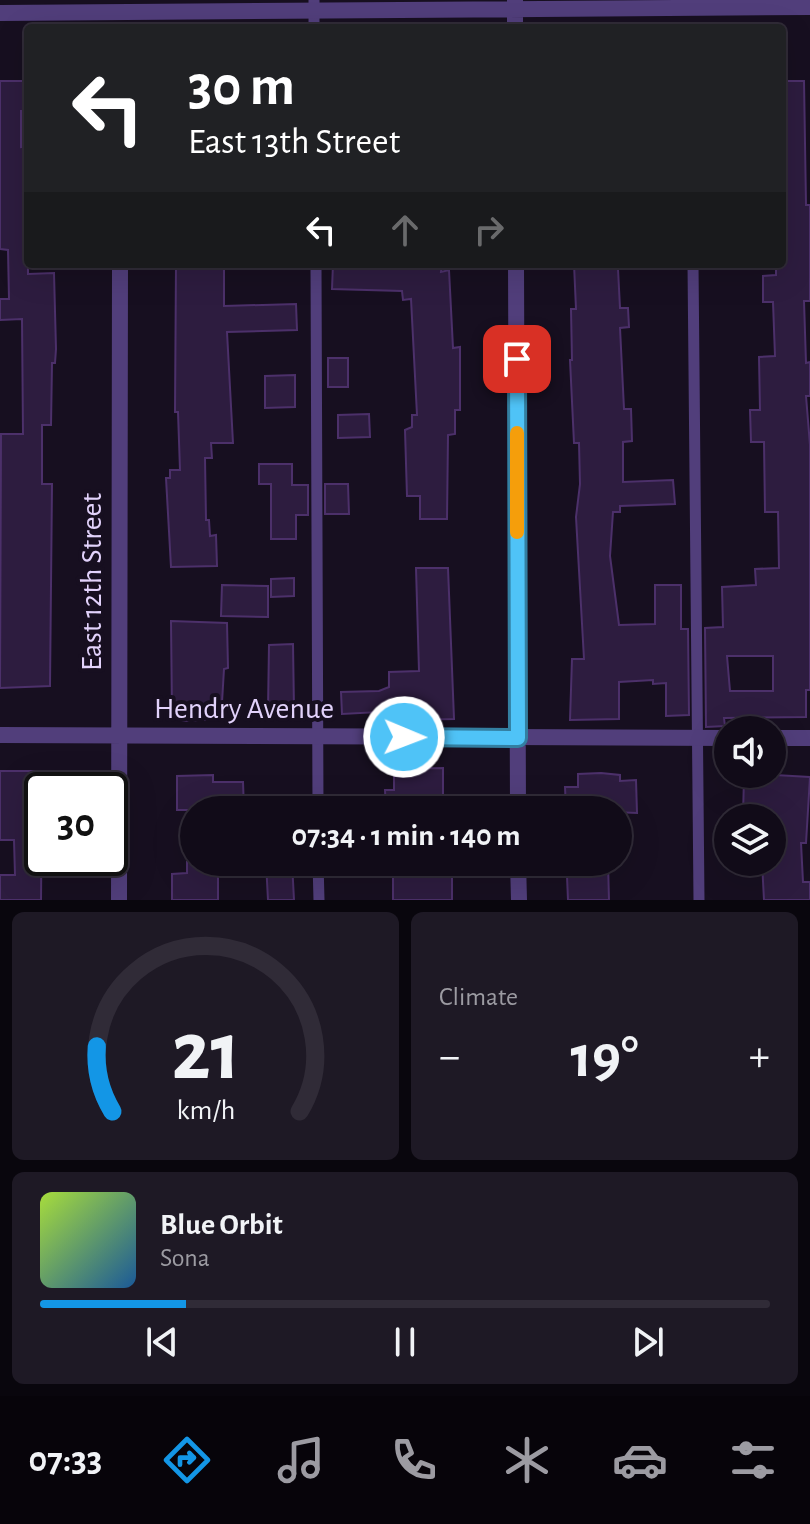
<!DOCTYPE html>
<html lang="en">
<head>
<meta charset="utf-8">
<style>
	:root { --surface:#110b18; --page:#1e1925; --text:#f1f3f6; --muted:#9c9ba2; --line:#302b37; --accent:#1396e6 }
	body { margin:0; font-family:"Alegreya Sans",sans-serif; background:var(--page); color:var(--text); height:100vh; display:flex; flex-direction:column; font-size:30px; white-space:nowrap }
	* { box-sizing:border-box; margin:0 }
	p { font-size:26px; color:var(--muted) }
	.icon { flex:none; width:44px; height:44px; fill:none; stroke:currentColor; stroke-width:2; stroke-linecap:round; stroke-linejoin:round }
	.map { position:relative; height:900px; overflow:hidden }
	.sheet { display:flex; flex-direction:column; gap:12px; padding:12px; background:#09060d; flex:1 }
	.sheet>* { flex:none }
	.banner { position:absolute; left:24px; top:24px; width:762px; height:244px; border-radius:8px; box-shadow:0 8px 32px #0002,0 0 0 2px var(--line); background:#202124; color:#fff; overflow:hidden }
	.buttons { position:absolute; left:714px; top:716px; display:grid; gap:16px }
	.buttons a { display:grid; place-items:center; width:72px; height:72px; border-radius:50%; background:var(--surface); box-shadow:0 8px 32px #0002,0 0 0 2px var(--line); font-size:40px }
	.speed { position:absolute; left:24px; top:772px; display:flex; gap:16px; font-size:40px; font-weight:700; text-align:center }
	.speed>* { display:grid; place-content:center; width:104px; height:104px; border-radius:50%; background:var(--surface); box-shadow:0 8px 32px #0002,0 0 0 2px var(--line); line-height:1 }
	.speed .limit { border:4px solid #111; border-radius:12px; background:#fff; color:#111 }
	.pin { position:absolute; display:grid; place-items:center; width:68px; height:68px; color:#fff; margin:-34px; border-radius:16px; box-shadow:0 4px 12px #0006 }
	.me { position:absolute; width:88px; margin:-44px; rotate:91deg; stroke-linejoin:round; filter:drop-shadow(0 0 6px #0008) }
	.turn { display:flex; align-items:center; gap:28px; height:168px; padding:0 32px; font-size:36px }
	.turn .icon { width:104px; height:104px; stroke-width:2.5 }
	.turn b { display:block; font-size:56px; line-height:68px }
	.lanes { display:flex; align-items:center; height:76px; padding:0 32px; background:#0003; justify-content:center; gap:40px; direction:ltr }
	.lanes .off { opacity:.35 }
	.big { font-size:60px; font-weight:600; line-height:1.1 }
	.sheet .widget { flex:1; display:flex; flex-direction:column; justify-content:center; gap:12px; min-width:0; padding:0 28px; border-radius:12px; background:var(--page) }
	.sheet .dial { align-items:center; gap:0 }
	.dial svg { height:208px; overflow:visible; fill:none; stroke:var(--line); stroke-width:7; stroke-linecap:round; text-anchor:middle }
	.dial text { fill:var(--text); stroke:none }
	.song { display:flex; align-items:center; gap:24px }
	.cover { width:96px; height:96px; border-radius:12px; background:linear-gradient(135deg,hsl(80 70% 55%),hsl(210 70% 35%)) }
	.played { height:8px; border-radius:4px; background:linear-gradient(90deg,var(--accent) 20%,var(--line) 20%) }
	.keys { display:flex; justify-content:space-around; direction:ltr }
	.heat { display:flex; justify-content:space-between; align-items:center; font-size:44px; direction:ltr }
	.sheet .tiles { flex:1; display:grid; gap:12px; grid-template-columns:1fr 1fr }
	.widget:last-child { grid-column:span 2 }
	.trip { position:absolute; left:180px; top:796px; width:452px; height:80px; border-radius:40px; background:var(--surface); box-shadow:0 8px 32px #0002,0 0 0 2px var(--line); font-weight:600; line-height:80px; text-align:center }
	.menu { display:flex; height:128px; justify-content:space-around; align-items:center; background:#07040a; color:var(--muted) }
	.menu .icon { width:56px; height:56px }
	.menu .selected { color:var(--accent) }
	.menu b { font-size:36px; color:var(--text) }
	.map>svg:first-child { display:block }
</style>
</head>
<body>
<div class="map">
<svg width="810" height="900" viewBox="0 0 810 900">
	<rect width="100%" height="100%" fill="#170f20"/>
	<path fill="#2d1c3f" stroke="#4c306a" stroke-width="2" fill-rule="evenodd" d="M 0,81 L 28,81 L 28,111 L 21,111 L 21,147 L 27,146 L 28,151 L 28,274 L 54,273 L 56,349 L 55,363 L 52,363 L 51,425 L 42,425 L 42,484 L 52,484 L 50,686 L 0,688 L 1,434 L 23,434 L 22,319 L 0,320 L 0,299 L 9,299 L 8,250 L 0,249 Z
		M 782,81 L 804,81 L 806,205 L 810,205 L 810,301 L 804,301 L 806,363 L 810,362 L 810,396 L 806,396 L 810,445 L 810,690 L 806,690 L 806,717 L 724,718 L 725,726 L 706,727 L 705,628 L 723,627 L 722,587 L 756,585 L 755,569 L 779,568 L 778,512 L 765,512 L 764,442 L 751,442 L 750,410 L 760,410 L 759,357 L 775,356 L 773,302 L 763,302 L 763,276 L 776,275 L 776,264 L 782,264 ZM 727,656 L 773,656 L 773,691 L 730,691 Z
		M 176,264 L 224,264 L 224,306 L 296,304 L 297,330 L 227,332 L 233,443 L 211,443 L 212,458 L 205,458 L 206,520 L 209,520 L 210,536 L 216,535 L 217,566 L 171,567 L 166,478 L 170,478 L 170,470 L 180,470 L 178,412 L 175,412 Z
		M 333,264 L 442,264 L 441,272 L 449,270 L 453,348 L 460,347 L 460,410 L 455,410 L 455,434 L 448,435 L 447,519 L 420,519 L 420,496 L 407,496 L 405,430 L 412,427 L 412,415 L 417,415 L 411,299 L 403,300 L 402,291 L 332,289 Z
		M 574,264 L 608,264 L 608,269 L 618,269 L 620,308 L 628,308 L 629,327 L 620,328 L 624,409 L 631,409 L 632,441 L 623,442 L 623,482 L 673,480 L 675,504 L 620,506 L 620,512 L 613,512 L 610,556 L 619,625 L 655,624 L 655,585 L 681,585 L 681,629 L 688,629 L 689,715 L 666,716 L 666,683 L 653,684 L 653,680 L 619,682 L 619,719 L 570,720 L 572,659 L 584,659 L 576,517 L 580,484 L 579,443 L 574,443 L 570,360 L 572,360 L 571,309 L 576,309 Z
		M 328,358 L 348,358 L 348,387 L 328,387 Z
		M 295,375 L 295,407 L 265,408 L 265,376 Z
		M 369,414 L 370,437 L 338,438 L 338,415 Z
		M 259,464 L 292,464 L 292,485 L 308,485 L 308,515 L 296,515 L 296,539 L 271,539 L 271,484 L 259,484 Z
		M 325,484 L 348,484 L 349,514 L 325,514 Z
		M 416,568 L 448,568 L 454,719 L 403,720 L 401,714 L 379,715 L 379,712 L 342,714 L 341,692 L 379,691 L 389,687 L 389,672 L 419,671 Z
		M 294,578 L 294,596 L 271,597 L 271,579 Z
		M 222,585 L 268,586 L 268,617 L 221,616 Z
		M 171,621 L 227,623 L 228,668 L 224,669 L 221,719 L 182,721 L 183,712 L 172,713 Z
		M 293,644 L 294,710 L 268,710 L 269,645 Z
		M 443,768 L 443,810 L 386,810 L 385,790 L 394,790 L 394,769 Z
		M 0,771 L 49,771 L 49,790 L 42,790 L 41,900 L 0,900 L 0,875 L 15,875 L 14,840 L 0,840 Z
		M 601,773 L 620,775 L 620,781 L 636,780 L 637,813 L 566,810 L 565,787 L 578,787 L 578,774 Z
		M 758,774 L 810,777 L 806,843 L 801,843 L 803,882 L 810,882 L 810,900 L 764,900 L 762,862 L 772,862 L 772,814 L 743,815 L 744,778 L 758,778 Z
		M 213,775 L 213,782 L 243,782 L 244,810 L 177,810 L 177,776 Z
		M 187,862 L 218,862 L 218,900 L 172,900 L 172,874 L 187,873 Z
		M 266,862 L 292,862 L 294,900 L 268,900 Z
		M 401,862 L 445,862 L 445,872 L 452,872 L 452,900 L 393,900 L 393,873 L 402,873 Z
		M 571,862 L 608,862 L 609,900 L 568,900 L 567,876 L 572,876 Z"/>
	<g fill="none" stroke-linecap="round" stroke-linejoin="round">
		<path stroke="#513e7b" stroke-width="11" d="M 314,0 L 314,28
			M 316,264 L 318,810
			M 693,264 L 699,900
			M 318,862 L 319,900"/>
		<path stroke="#513e7b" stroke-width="16" d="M 515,0 L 515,28
			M 0,13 L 810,7
			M 516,264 L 518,810
			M 0,735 L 728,738
			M 772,738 L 810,738
			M 518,862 L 519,900
			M 119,900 L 120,264"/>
	</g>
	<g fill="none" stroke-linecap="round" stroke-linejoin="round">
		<defs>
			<path id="route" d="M 404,737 L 518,738 L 517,359"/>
		</defs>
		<use href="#route" stroke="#337fa1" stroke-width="20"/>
		<use href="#route" stroke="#4fc3f7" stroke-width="14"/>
		<path stroke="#f59e0b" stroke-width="14" d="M 517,433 L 517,532"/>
	</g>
	<g text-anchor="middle" stroke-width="8" stroke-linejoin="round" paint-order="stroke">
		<g font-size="30" fill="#e2d2fb" stroke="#170f20">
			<text transform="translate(91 582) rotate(-90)" y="10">East 12th Street</text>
			<text x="244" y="718">Hendry Avenue</text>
		</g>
	</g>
</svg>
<div class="buttons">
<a><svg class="icon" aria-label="sound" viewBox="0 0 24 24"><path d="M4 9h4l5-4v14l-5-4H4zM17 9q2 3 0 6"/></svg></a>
<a><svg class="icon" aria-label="layers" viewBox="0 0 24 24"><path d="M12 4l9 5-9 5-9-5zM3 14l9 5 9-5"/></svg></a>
</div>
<div class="speed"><div class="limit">30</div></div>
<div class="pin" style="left:517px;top:359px;background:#d93025"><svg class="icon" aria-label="arrive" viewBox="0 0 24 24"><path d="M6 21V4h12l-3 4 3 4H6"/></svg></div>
<svg class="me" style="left:404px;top:737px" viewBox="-20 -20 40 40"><circle r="17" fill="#4fc3f7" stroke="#fff" stroke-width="3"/><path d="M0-11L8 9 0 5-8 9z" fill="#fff"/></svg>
<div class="trip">07:34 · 1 min · 140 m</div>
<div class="banner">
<div class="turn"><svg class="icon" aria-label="left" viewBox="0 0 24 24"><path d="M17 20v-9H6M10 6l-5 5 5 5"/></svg><div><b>30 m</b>East 13th Street</div></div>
<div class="lanes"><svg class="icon" aria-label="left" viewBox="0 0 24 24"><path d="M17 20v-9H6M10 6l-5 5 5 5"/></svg><svg class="icon off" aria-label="ahead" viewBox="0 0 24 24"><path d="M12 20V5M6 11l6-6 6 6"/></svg><svg class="icon off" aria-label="right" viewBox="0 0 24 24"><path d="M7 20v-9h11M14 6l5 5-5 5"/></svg></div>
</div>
</div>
<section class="sheet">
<div class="tiles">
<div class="widget dial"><svg viewBox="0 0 100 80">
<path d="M14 69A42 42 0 1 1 86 69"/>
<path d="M14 69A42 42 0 0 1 8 44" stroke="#1396e6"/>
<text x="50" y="56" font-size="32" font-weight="700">21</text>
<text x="50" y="72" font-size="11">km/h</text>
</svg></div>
<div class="widget"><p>Climate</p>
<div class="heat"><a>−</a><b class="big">19°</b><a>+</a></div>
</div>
<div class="widget">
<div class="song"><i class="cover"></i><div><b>Blue Orbit</b><p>Sona</p></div></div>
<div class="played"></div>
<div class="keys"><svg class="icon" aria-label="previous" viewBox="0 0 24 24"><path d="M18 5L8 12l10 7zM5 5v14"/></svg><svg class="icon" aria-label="pause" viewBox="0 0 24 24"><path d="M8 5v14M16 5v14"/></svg><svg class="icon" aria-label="next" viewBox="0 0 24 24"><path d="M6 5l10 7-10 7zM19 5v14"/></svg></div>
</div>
</div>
</section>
<nav class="menu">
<b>07:33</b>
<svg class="icon selected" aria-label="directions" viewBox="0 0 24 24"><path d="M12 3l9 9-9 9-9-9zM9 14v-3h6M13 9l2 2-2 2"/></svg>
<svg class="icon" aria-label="music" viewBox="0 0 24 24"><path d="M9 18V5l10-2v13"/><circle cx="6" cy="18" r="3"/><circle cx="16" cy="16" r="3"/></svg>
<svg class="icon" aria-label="phone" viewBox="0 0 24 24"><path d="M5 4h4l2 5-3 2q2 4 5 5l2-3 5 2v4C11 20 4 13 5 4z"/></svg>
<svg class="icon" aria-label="climate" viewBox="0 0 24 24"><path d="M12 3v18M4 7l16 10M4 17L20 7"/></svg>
<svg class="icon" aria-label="car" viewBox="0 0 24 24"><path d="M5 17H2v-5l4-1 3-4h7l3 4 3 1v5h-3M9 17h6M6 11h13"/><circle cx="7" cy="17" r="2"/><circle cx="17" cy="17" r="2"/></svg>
<svg class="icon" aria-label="filters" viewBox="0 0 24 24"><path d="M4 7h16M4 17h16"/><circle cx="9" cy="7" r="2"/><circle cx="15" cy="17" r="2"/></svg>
</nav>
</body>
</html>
